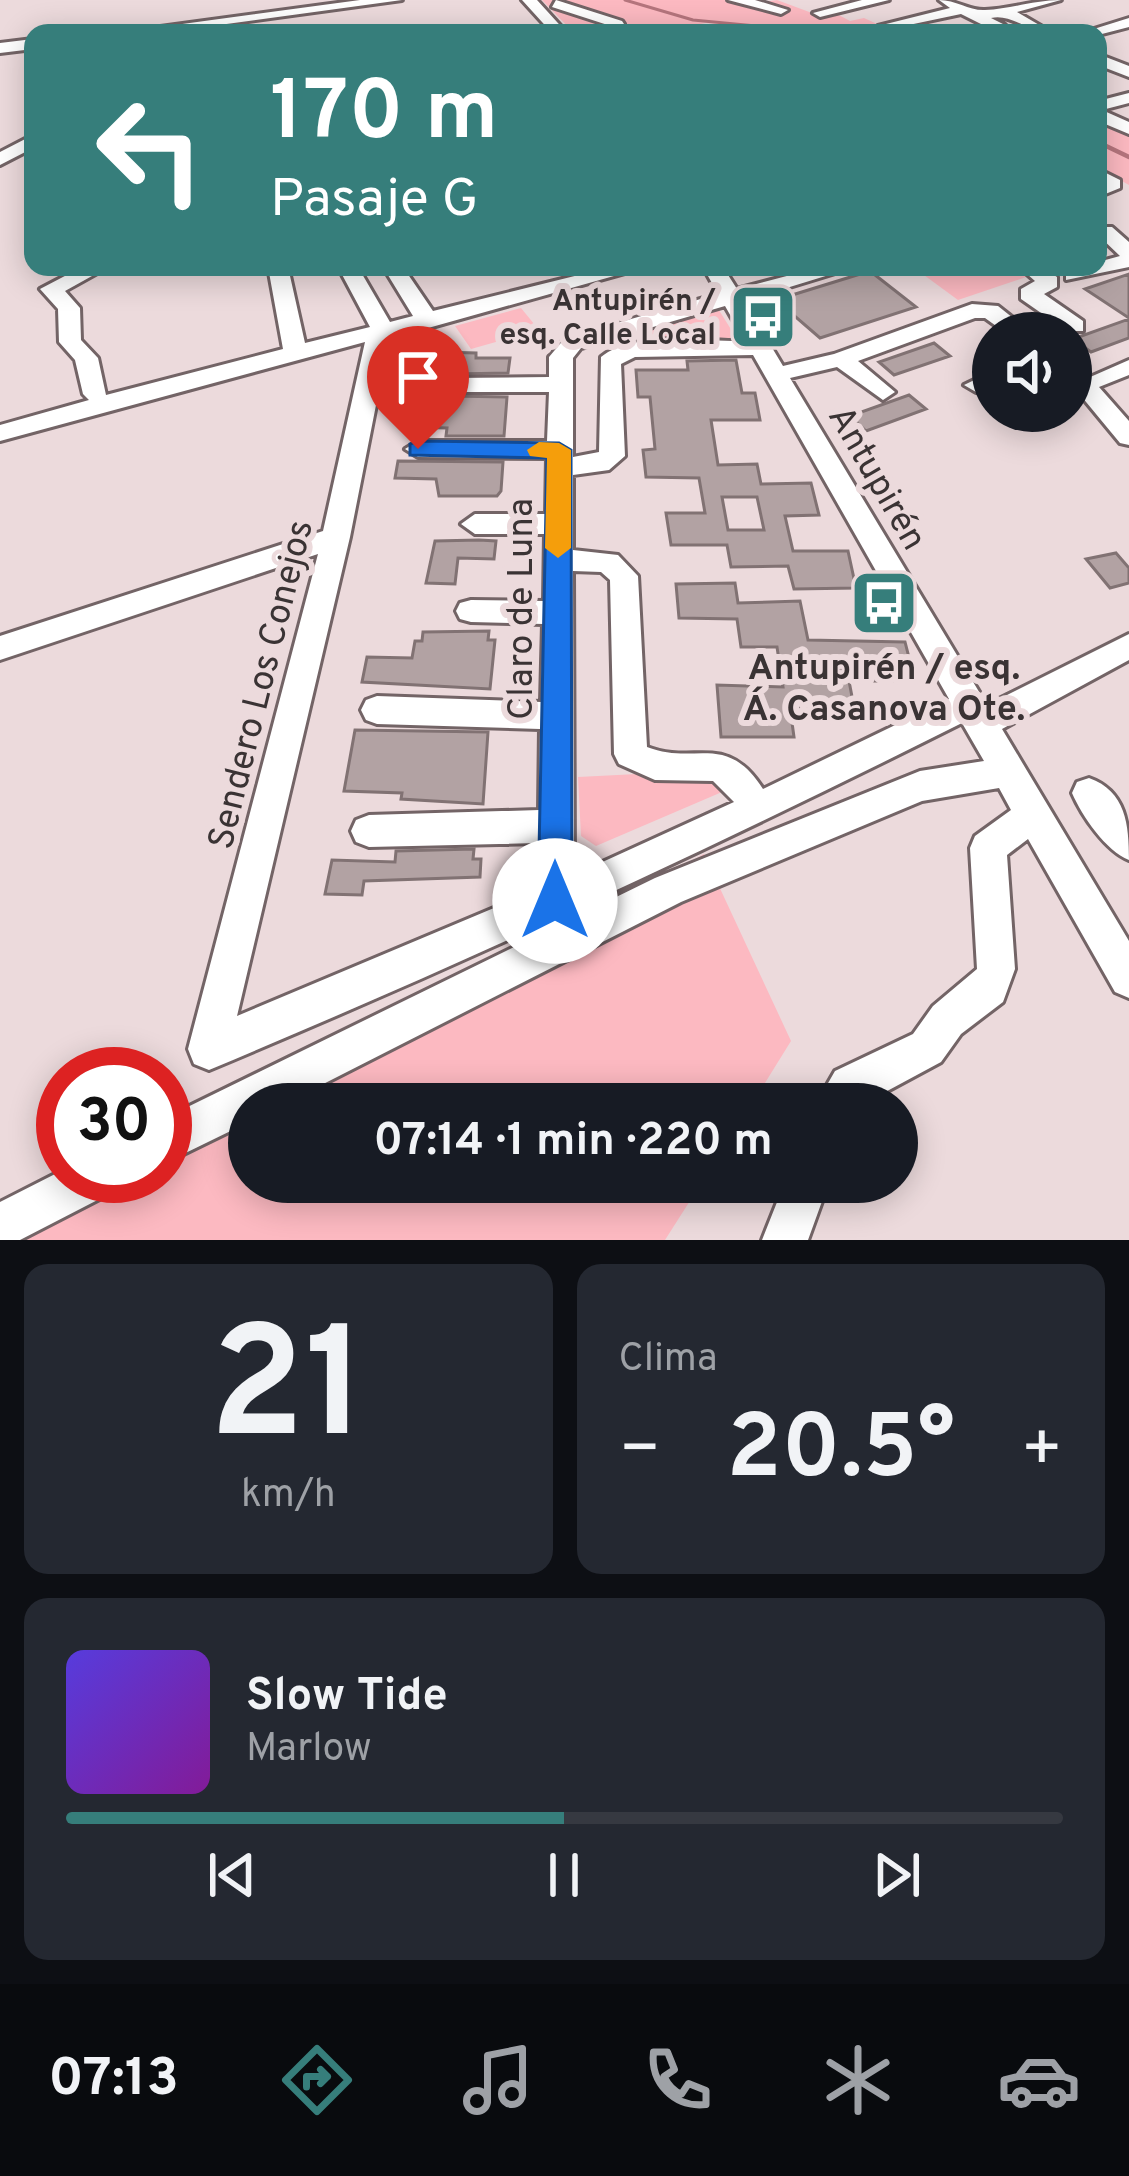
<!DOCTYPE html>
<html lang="es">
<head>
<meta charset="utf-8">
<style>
	:root { --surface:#171b24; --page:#242831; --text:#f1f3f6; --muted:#9ea1a6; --line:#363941; --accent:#367e7b }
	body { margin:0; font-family:Overpass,sans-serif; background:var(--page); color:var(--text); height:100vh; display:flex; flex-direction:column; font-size:45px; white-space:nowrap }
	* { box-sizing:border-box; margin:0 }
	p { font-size:39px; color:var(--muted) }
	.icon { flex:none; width:66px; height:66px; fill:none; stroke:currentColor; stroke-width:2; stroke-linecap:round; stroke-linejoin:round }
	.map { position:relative; height:1240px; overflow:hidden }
	.drawer { display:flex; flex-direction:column; gap:24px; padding:24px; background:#0d0f14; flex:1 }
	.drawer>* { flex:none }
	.banner { position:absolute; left:24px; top:24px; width:1083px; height:252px; border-radius:24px; box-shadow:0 6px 30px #0003; background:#367e7b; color:#fff; overflow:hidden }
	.buttons { position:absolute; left:972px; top:312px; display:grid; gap:24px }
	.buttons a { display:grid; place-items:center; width:120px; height:120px; border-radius:50%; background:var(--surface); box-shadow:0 6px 30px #0003; font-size:60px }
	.speed { position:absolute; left:36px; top:1047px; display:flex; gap:24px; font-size:60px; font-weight:700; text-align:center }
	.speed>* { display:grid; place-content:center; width:156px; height:156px; border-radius:50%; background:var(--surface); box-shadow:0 6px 30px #0003; line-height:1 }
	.speed .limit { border:18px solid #d22; background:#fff; color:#111 }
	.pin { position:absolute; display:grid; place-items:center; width:102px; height:102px; color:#fff; margin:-123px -51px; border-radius:50% 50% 50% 0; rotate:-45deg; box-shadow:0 0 12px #0007 }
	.pin .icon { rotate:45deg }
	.me { position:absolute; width:132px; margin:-66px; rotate:0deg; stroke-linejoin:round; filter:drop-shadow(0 0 9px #0008) }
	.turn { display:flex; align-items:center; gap:42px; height:252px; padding:0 48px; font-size:54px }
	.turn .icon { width:156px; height:156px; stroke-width:2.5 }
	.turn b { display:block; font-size:84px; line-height:102px }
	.big { font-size:90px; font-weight:700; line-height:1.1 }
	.drawer .widget { flex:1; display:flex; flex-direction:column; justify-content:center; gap:18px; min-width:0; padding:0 42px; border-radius:24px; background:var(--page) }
	.drawer .dial { align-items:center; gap:0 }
	.dial b { font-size:156px; line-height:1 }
	.song { display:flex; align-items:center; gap:36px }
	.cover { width:144px; height:144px; border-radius:18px; background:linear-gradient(135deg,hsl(250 70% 55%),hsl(290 70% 35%)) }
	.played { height:12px; border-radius:6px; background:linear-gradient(90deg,var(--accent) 50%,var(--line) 50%) }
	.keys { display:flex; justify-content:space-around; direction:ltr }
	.heat { display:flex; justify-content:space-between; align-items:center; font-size:66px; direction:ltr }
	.drawer .tiles { flex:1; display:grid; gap:24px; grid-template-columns:1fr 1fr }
	.widget:last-child { grid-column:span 2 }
	.trip { position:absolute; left:228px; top:1083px; width:690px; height:120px; border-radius:60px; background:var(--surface); box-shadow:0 6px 30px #0003; font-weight:700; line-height:120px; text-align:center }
	.menu { display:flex; height:192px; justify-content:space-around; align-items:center; background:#090b0e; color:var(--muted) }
	.menu .icon { width:84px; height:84px }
	.menu .current { color:var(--accent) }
	.menu b { font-size:54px; color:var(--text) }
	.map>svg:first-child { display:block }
</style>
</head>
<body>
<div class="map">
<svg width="1129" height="1240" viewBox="0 0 1129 1240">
	<rect width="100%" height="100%" fill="#ecdadc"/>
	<path fill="#fcb9c1" d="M 542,0 L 724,0 L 745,5 L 777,0 L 820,16 L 835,13 L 850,21 L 864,18 L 886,28 L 901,25 L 917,33 L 821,33 L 706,23 L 655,33 L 574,33 Z
		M 1098,113 L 1129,128 L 1129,185 L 1098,168 Z
		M 913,267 L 1015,267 L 1029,276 L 958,300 Z
		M 717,307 L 737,339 L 598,340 Z
		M 521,308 L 539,330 L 471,349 L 455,326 Z
		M 717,770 L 736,786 L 596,846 L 581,836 L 578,777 Z
		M 704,854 L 791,1041 L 752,1104 L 266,1104 Z
		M 249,1114 L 249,1182 L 702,1182 L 665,1240 L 25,1240 L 139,1176 L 165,1176 L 165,1161 Z"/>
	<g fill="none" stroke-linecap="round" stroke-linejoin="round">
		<path stroke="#b5757d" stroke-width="3" d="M 625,0 L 693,20 L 828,33
			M 1098,142 L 1110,148"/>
		<path stroke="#b5757d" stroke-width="4.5" d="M 1104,145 L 1129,157"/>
	</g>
	<path fill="#b2a2a3" stroke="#817273" stroke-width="3" fill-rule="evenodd" d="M 870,271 L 916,307 L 820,338 L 776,300 Z
		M 1129,274 L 1129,318 L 1085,289 Z
		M 1129,319 L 1129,338 L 1091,352 L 1073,339 Z
		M 934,343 L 950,356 L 894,375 L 879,362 Z
		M 420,346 L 441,346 L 440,352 L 476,353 L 476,358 L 510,358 L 508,373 L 453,374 L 429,368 L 414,375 Z
		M 736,360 L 742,393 L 755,393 L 760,420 L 711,420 L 718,465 L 757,464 L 761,484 L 811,483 L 819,515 L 785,516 L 793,551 L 848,551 L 856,588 L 794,589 L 788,566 L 731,567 L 727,545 L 671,545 L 666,513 L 705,513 L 699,478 L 646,477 L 643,450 L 655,449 L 650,397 L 638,397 L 636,370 L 688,370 L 687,361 ZM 722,497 L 757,497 L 764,530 L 728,530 Z
		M 412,382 L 419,388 L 451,396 L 507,397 L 504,436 L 446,436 L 447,428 L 405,427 Z
		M 909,395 L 926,409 L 866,431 L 850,416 Z
		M 398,461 L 503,462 L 501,491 L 497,496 L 439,496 L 436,479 L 395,478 Z
		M 479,540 L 496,541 L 494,559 L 458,558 L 455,584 L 426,583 L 435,541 Z
		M 1116,553 L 1129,568 L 1129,583 L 1110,588 L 1086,559 Z
		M 735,583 L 738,603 L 800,601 L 808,640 L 905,642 L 915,681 L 849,681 L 854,707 L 790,708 L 794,737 L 721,737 L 717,685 L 783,687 L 777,647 L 741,647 L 737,619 L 679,618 L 676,584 Z
		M 489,631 L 488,640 L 495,640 L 490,689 L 362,682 L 367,657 L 412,658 L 415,641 L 422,641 L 423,632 Z
		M 355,730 L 488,732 L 483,804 L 401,799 L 402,793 L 344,791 Z
		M 474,849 L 473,859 L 481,859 L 480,877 L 364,881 L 362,895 L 325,894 L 332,860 L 395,862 L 396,851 Z"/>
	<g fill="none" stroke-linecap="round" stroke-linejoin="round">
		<defs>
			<path id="minor" d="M 360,0 L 402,0 L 160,33 L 116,33 Z
				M 522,0 L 537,0 L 567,33 L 552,33 Z
				M 556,0 L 622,21 L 624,24 L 617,28 L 552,7 Z
				M 728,0 L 755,0 L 788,10 L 781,14 Z
				M 862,0 L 889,0 L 820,17 L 813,13 Z
				M 939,0 C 956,0 970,11 985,10 C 1011,9 1034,0 1061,0 L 1017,12 L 1053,33 C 1029,33 1011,13 991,18 L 1005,25 L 1005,31 L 974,33 L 987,27 L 961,14 L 885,30 L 878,26 L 950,8 Z
				M 1129,18 L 1129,27 L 1098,35 L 1081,33 Z
				M 33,39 L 33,49 L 0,53 L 0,43 Z
				M 1098,54 L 1129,66 L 1129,77 L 1098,65 Z
				M 1129,93 L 1129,103 L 1102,110 L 1129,122 L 1129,134 L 1098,121 L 1098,101 Z
				M 33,135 L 33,148 L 0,165 L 0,152 Z
				M 1098,169 L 1120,180 L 1120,188 L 1098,197 Z
				M 1098,227 L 1112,227 L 1129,242 L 1129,267 L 1066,280 L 1066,272 L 1098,267 L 1098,262 L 1120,256 L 1098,235 Z
				M 82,267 L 101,271 L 65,291 L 80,308 L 81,340 L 98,358 L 106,395 L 283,349 L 268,267 L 288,267 L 305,343 L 370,327 L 338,267 L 358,267 L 390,322 L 413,316 L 383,267 L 403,267 L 433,311 L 611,267 L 646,267 L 389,339 L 350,537 L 237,1016 L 537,890 L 538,843 L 369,847 L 356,842 L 351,831 L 356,820 L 369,815 L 539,810 L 540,729 L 377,724 L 366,720 L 361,710 L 366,700 L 377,696 L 541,702 L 543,624 L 471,622 L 460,619 L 456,611 L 460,603 L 471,600 L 544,601 L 545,534 L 475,534 L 461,524 L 475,514 L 546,514 L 547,458 L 418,457 L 405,449 L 418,441 L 547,441 L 549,392 L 452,392 L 420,384 L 416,379 L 428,372 L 452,378 L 549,377 L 549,357 L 565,338 L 718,294 L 703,267 L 723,267 L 737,289 L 821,267 L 855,267 L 744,301 L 783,366 L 834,354 L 972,304 L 998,306 L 1032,333 L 1006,333 L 985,318 L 975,318 L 858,361 L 895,392 L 883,400 L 837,367 L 790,378 L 987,705 L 1129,634 L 1129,660 L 1002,729 L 1129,941 L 1129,998 L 1115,992 L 1028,839 L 1007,855 L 1015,969 L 1003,1002 L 961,1034 L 941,1062 L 863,1104 L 816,1104 L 835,1071 L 913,1034 L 933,1006 L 977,969 L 970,848 L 975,836 L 1011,810 L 999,788 L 922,801 L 681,902 L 284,1104 L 249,1104 L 249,1122 L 165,1163 L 165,1118 L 655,878 L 920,771 L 984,761 L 962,723 C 715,847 465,963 209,1070 L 194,1064 L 188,1049 L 318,554 L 0,660 L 0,636 L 323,531 L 365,342 L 0,441 L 0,425 L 89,400 L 83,394 L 75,360 L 59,342 L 58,309 L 40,289 ZM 725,306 L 745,341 C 703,342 634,330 601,357 L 599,452 L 573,457 L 573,358 L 581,348 ZM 753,355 L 949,699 L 763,789 C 726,731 695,766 647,747 L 638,576 L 618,555 L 573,550 L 573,475 L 609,470 L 625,456 L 621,364 L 635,357 ZM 573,571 L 601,572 L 610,580 L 614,754 L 619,764 L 655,780 L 713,781 L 734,802 L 574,875 Z
				M 1019,267 L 1042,267 L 1057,277 L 1057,287 L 1044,294 L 1083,321 L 1083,331 L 1067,331 L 1021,299 L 1021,289 L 1035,281 Z
				M 1129,360 L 1129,375 L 1099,387 L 1129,421 L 1129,445 L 1120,443 L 1072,385 Z
				M 993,371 L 993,387 L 976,392 L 964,385 Z
				M 1089,778 C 1126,791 1129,825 1129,860 C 1106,851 1082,816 1072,793 L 1077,782 Z
				M 63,1170 L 63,1176 L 119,1176 L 113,1192 L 20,1240 L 0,1240 L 0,1202 Z
				M 785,1182 L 829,1182 L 808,1240 L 762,1240 Z"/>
		</defs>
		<use href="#minor" stroke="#736466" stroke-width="6"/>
		<use href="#minor" fill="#fff" fill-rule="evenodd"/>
	</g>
	<path fill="#1a73e8" stroke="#114b97" stroke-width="3" d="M 418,441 L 559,443 L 571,450 L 572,901 L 567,912 L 555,917 L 543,912 L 538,901 L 547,458 L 410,455 L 410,444 Z"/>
	<path fill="#f59e0b" d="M 559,443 L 571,450 L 571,548 L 558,558 L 545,548 L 547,458 L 530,456 L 527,450 L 539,442 Z"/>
	<defs>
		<symbol id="bus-square" viewBox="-11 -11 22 22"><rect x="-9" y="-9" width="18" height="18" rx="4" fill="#367e7b" stroke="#ecdadc"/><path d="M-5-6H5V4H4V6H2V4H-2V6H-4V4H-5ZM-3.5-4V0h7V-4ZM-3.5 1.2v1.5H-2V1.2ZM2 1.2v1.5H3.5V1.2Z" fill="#fff"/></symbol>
	</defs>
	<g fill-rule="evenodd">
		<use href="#bus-square" x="725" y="279" width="76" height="76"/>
		<use href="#bus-square" x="846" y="565" width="76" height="76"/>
	</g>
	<g text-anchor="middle" stroke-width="12" stroke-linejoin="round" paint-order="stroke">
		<g font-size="30" font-weight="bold" fill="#3a3334" stroke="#ecdadc" text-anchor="end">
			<text x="716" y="310">Antupirén /<tspan x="716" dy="34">esq. Calle Local</tspan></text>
		</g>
		<g font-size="36" fill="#3a3334" stroke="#ecdadc">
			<text transform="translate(879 477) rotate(60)" y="13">Antupirén</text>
			<text transform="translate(519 609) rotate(-90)" y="13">Claro de Luna</text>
			<text transform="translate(259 684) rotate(-76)" y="13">Sendero Los Conejos</text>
		</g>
		<g font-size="36" font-weight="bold" fill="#3a3334" stroke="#ecdadc">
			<text x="884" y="679">Antupirén / esq.<tspan x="884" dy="41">Á. Casanova Ote.</tspan></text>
		</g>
	</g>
</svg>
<div class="buttons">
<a><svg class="icon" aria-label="sound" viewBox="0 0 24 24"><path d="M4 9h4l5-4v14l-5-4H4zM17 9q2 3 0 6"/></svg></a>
</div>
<div class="speed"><div class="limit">30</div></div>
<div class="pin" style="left:418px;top:449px;background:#d93025"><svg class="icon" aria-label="arrive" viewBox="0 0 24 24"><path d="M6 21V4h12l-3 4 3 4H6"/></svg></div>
<svg class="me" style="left:555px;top:901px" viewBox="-20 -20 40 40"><circle r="19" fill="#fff"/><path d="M0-13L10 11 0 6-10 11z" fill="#1a73e8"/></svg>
<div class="trip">07:14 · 1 min · 220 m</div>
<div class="banner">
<div class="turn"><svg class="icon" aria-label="left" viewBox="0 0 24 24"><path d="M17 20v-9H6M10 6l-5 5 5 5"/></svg><div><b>170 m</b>Pasaje G</div></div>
</div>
</div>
<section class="drawer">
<div class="tiles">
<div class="widget dial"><b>21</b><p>km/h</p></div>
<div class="widget"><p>Clima</p>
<div class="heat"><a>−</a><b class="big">20.5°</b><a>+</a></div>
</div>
<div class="widget">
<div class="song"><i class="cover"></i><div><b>Slow Tide</b><p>Marlow</p></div></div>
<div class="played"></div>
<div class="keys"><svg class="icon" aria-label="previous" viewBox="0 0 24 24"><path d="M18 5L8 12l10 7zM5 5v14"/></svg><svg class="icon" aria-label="pause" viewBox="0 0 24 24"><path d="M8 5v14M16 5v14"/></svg><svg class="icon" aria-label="next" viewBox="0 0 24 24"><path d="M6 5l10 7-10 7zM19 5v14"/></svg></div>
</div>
</div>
</section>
<nav class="menu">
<b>07:13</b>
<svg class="icon current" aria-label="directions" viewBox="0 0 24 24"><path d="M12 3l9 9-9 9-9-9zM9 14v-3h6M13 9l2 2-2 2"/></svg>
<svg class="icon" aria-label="music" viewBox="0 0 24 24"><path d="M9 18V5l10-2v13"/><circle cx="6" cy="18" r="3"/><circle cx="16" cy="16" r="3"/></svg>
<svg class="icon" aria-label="phone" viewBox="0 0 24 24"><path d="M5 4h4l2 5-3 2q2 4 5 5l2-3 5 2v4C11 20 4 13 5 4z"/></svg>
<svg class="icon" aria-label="climate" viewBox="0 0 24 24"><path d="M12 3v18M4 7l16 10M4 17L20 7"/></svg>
<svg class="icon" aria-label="car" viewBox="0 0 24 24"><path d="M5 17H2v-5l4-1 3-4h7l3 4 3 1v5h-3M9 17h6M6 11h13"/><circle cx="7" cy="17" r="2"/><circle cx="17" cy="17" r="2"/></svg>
</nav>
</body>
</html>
